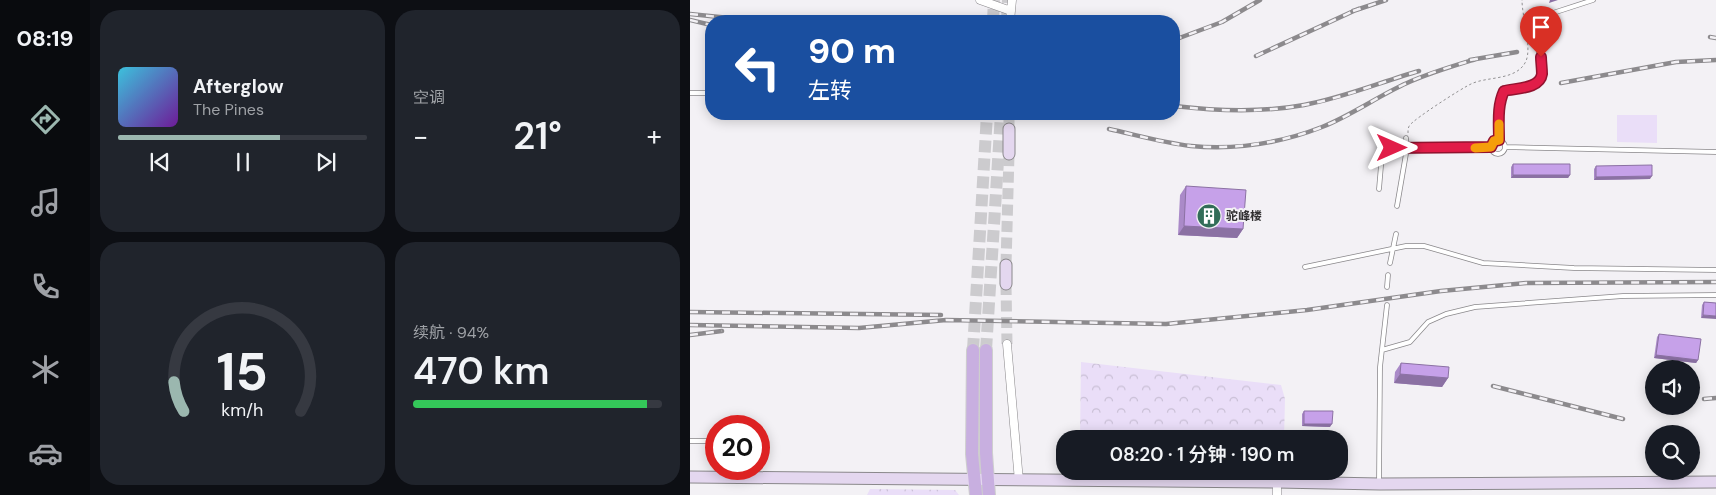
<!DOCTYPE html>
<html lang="zh">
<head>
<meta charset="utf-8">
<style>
	:root { --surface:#171b24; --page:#20242c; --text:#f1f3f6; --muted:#9ea1a6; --line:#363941; --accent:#9bb7af }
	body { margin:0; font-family:"DM Sans","Noto Sans SC",sans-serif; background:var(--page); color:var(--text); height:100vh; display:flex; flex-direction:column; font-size:19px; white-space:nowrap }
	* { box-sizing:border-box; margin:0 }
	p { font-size:16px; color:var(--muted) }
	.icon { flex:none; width:28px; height:28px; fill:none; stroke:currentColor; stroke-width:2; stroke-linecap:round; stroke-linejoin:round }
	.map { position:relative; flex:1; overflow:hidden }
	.sheet { display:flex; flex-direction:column; gap:10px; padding:10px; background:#0d0f14; width:600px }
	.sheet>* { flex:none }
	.guide { position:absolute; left:15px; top:15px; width:475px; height:105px; border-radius:20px; box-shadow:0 2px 12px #0003; background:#1a4fa0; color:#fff; overflow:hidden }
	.tools { position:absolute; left:955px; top:360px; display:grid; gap:10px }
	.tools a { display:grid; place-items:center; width:55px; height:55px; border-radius:50%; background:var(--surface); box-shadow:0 2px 12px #0003; font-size:25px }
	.speed { position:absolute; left:15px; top:415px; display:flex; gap:10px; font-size:25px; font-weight:700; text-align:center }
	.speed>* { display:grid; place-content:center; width:65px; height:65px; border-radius:50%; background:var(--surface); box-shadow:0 2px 12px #0003; line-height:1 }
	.speed .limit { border:8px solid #d22; background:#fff; color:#111 }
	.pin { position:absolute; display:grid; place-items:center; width:42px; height:42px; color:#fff; margin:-51px -21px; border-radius:50% 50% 50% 0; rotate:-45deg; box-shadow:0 0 5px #0007 }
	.pin .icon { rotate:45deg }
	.me { position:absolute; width:55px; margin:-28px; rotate:90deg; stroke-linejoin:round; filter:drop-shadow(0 0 4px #0008) }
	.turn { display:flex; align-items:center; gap:18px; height:105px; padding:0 20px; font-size:22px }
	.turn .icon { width:65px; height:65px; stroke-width:2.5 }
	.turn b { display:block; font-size:35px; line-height:42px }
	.big { font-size:38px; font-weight:600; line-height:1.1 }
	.sheet .widget { flex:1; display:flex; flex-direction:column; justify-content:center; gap:8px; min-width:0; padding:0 18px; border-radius:20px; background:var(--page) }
	.sheet .dial { align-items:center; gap:0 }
	.dial svg { height:130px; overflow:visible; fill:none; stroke:var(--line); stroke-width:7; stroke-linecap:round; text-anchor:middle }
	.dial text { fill:var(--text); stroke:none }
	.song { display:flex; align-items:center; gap:15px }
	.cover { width:60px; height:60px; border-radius:8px; background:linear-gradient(135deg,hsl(190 70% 55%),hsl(280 70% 35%)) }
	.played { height:5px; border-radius:2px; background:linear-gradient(90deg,var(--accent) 65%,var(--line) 65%) }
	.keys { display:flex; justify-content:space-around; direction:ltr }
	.heat { display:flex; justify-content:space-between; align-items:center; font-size:28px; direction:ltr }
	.charge { height:8px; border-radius:4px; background:linear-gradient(90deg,#34c759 94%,var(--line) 0) }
	.sheet .tiles { flex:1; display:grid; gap:10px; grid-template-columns:repeat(2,1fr) }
	.trip { position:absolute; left:366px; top:430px; width:292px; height:50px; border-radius:20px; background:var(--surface); box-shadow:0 2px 12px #0003; font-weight:600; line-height:50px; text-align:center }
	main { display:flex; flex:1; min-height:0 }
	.menu { display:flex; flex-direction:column; width:90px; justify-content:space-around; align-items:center; background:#090b0e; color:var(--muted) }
	.menu .icon { width:35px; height:35px }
	.menu .on { color:var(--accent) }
	.menu b { font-size:22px; color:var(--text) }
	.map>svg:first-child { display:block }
</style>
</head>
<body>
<main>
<nav class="menu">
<b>08:19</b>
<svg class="icon on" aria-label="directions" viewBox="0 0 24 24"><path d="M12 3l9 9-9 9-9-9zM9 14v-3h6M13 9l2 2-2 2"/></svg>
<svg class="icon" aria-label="music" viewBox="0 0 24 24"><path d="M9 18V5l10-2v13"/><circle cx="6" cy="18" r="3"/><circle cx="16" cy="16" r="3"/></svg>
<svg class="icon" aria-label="phone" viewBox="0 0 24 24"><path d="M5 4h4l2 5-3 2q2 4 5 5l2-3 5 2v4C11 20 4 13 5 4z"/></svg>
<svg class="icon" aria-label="climate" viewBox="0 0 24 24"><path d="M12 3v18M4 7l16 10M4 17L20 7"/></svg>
<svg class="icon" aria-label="car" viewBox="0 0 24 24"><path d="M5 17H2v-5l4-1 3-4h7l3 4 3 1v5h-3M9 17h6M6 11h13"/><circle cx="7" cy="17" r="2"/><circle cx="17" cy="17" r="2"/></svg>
</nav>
<section class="sheet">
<div class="tiles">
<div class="widget">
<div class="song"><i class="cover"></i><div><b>Afterglow</b><p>The Pines</p></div></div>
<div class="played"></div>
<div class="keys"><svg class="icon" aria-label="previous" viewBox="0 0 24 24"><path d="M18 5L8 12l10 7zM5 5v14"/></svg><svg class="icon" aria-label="pause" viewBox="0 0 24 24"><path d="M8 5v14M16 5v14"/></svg><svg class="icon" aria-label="next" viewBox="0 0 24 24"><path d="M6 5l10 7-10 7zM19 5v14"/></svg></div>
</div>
<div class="widget"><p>空调</p>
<div class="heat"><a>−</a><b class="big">21°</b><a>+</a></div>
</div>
<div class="widget dial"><svg viewBox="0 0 100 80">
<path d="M14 69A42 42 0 1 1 86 69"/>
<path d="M14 69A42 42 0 0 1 8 51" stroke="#9bb7af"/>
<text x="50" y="56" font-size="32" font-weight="700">15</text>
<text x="50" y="72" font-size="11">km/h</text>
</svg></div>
<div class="widget"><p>续航 · 94%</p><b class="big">470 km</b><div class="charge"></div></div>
</div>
</section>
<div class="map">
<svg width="1026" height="495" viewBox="0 0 1026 495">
	<defs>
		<pattern id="park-crowns" width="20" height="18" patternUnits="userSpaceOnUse" patternTransform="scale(1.25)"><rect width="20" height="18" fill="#eadef8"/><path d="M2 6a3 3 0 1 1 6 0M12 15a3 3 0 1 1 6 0" fill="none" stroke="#c9bfd5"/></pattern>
	</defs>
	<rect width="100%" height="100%" fill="#f3f1f5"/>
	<path fill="url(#park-crowns)" d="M 391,362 L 591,385 L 595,399 L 594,439 L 390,439 Z
		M 180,489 L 265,490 L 269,495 L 177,495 Z"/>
	<path fill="#eadef8" d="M 927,115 L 967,115 L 967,143 L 927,142 Z"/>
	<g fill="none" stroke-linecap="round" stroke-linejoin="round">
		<path stroke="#cccbce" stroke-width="11" stroke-dasharray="11 5.5" stroke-linecap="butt" d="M 319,129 L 319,114
			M 316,265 L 319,154
			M 316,284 L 317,344"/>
		<path stroke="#cccbce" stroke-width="12" stroke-dasharray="12 6" stroke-linecap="butt" d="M 303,21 L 304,0
			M 317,21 L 318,0
			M 283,350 L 297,114
			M 296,350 L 311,114"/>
		<defs>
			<path id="lane" d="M 0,93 L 21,93
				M801 147a7 7 0 1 1 14 0a7 7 0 1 1-14 0Z
				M 809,140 C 809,123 807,106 814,91 C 823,89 833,88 842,86 C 864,79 844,46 845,32 C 845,28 847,24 848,20 L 863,13 L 903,0
				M 815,147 L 1026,152
				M 689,189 L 692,154 L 702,148 L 801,147
				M 707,206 L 717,148 L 716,138
				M 700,263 L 706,234
				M 615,267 L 716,246 L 734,246 L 793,263 L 884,268 L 1026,270
				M 697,287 L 698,275
				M 692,350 L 720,342 L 738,322 L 756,314 L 785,307 L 933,296 L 1026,295
				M 0,441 L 26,441
				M 689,482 L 690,367 L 697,305"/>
			<path id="street" d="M 290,0 L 321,11
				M 320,21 L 322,0
				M 317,344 L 329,481
				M 587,495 L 587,482"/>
			<path id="secondary" d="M 319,129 L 319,154
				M 316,265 L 316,284
				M 0,477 L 587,482 L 690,484 L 1026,482"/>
			<path id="primary" d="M 283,350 L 282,454 L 286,495
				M 296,350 L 296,453 L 299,495"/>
		</defs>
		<use href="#lane" stroke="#8a888b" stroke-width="5.5"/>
		<use href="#street" stroke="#8a888b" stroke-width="9"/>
		<use href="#secondary" stroke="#8a888b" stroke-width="13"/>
		<use href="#primary" stroke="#cecece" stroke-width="14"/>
		<path stroke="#929193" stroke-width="1" stroke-dasharray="2.5 2.5" stroke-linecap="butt" d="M 718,133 C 718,130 718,127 720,125 C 724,119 772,88 781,84 C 797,76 827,81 836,61 C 842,47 832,17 832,0"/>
		<use href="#lane" stroke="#fff" stroke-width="4"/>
		<use href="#street" stroke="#fff" stroke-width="8"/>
		<use href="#secondary" stroke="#e4d7ef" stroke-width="11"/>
		<use href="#primary" stroke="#c8afe0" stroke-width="12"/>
		<defs>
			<path id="rail" d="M 663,11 L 696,0
				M 0,14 L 49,19
				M 0,20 L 21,25
				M 1020,37 L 1026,38
				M 484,40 L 532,22 L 570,0
				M 566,56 L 668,9
				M 780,60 L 827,52
				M 871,83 L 986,62 L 1026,60
				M 484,106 C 527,111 571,113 614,105 C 653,98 691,82 729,71
				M 419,129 C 446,135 474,143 501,146 C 545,150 591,143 632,127 C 662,115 688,96 717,83 C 739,73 763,66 786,59
				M 0,312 L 251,315
				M 0,325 L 169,328 L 256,320 L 476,324 L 617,310 L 751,291 L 836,283 L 1026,282
				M 0,335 L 32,331
				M 803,386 L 933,419
				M 1014,399 L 1026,398"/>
		</defs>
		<use href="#rail" stroke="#8c8a8d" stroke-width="4.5"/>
		<use href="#rail" stroke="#f3f1f5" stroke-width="2.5" stroke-dasharray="8" stroke-linecap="butt"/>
	</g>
	<path fill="#aa8ac8" d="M 823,164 L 880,175 L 878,178 L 821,178 L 821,167 Z
		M 906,166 L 960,179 L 904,180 L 904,169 Z
		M 496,186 L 553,229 L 547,238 L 488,235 L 490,195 Z
		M 1014,302 L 1026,303 L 1011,318 L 1012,305 Z
		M 969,334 L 1008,360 L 1006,363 L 964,358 L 967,337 Z
		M 711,363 L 758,378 L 752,387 L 704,383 L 705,372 Z
		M 614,411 L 640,427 L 612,426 L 612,414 Z"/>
	<path fill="#8b71a3" d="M 860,0 L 868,0 L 859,3 Z
		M 823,175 L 880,175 L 878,178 L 821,178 Z
		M 962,176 L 960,179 L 904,180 L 906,177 Z
		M 494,226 L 553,229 L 547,238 L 488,235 Z
		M 1013,315 L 1026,316 L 1026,319 L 1011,318 Z
		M 966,355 L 1008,360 L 1006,363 L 964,358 Z
		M 710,374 L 758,378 L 752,387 L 704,383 Z
		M 614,424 L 642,424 L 640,427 L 612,426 Z"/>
	<path fill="#c6a1e9" stroke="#8b71a3" d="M 823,164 L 880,164 L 880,175 L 823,175 Z
		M 962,165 L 962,176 L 906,177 L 906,166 Z
		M 496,186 L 556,190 L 553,229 L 494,226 Z
		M 1014,302 L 1026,303 L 1026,316 L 1013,315 Z
		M 969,334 L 1011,339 L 1008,360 L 966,355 Z
		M 711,363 L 759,367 L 758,378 L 710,374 Z
		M 614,411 L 643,411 L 642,424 L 614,424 Z"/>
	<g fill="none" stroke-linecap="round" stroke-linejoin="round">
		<defs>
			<path id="route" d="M 702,148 L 801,147 L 804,141 L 809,140 C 809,123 807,106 814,91 C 826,88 850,89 852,74 C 852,68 851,62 851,57"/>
		</defs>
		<use href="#route" stroke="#92132f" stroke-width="12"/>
		<use href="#route" stroke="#e11d48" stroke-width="9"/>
		<path stroke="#f59e0b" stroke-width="9" d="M 785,148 L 801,147 L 804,141 L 809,140 L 809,124"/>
	</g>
	<defs>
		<symbol id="building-disc" viewBox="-11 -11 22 22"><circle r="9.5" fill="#326d58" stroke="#f3f1f5"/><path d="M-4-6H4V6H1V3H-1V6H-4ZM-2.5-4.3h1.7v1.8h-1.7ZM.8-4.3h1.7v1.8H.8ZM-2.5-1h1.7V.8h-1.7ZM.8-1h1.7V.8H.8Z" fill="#fff"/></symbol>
	</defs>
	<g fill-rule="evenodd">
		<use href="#building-disc" x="505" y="202" width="28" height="28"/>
	</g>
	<g text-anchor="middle" stroke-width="4" stroke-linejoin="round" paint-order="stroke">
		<g font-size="12" font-weight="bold" fill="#323132" stroke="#f3f1f5" text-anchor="start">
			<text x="536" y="220">驼峰楼</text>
		</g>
	</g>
</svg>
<div class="tools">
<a><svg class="icon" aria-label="sound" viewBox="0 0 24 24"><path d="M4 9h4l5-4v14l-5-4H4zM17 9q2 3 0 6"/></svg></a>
<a><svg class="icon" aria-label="search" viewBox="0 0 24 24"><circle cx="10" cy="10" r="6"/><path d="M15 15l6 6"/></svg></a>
</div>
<div class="speed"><div class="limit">20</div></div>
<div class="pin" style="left:851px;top:57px;background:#d93025"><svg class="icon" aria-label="arrive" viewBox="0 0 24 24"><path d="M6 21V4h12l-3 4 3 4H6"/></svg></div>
<svg class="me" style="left:702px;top:148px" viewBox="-20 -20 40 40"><path d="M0-17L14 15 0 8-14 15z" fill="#e11d48" stroke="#fff" stroke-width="4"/></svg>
<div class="trip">08:20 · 1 分钟 · 190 m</div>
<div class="guide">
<div class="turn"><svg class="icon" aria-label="left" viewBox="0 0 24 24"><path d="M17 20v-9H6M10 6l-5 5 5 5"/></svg><div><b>90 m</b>左转</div></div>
</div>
</div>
</main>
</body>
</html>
